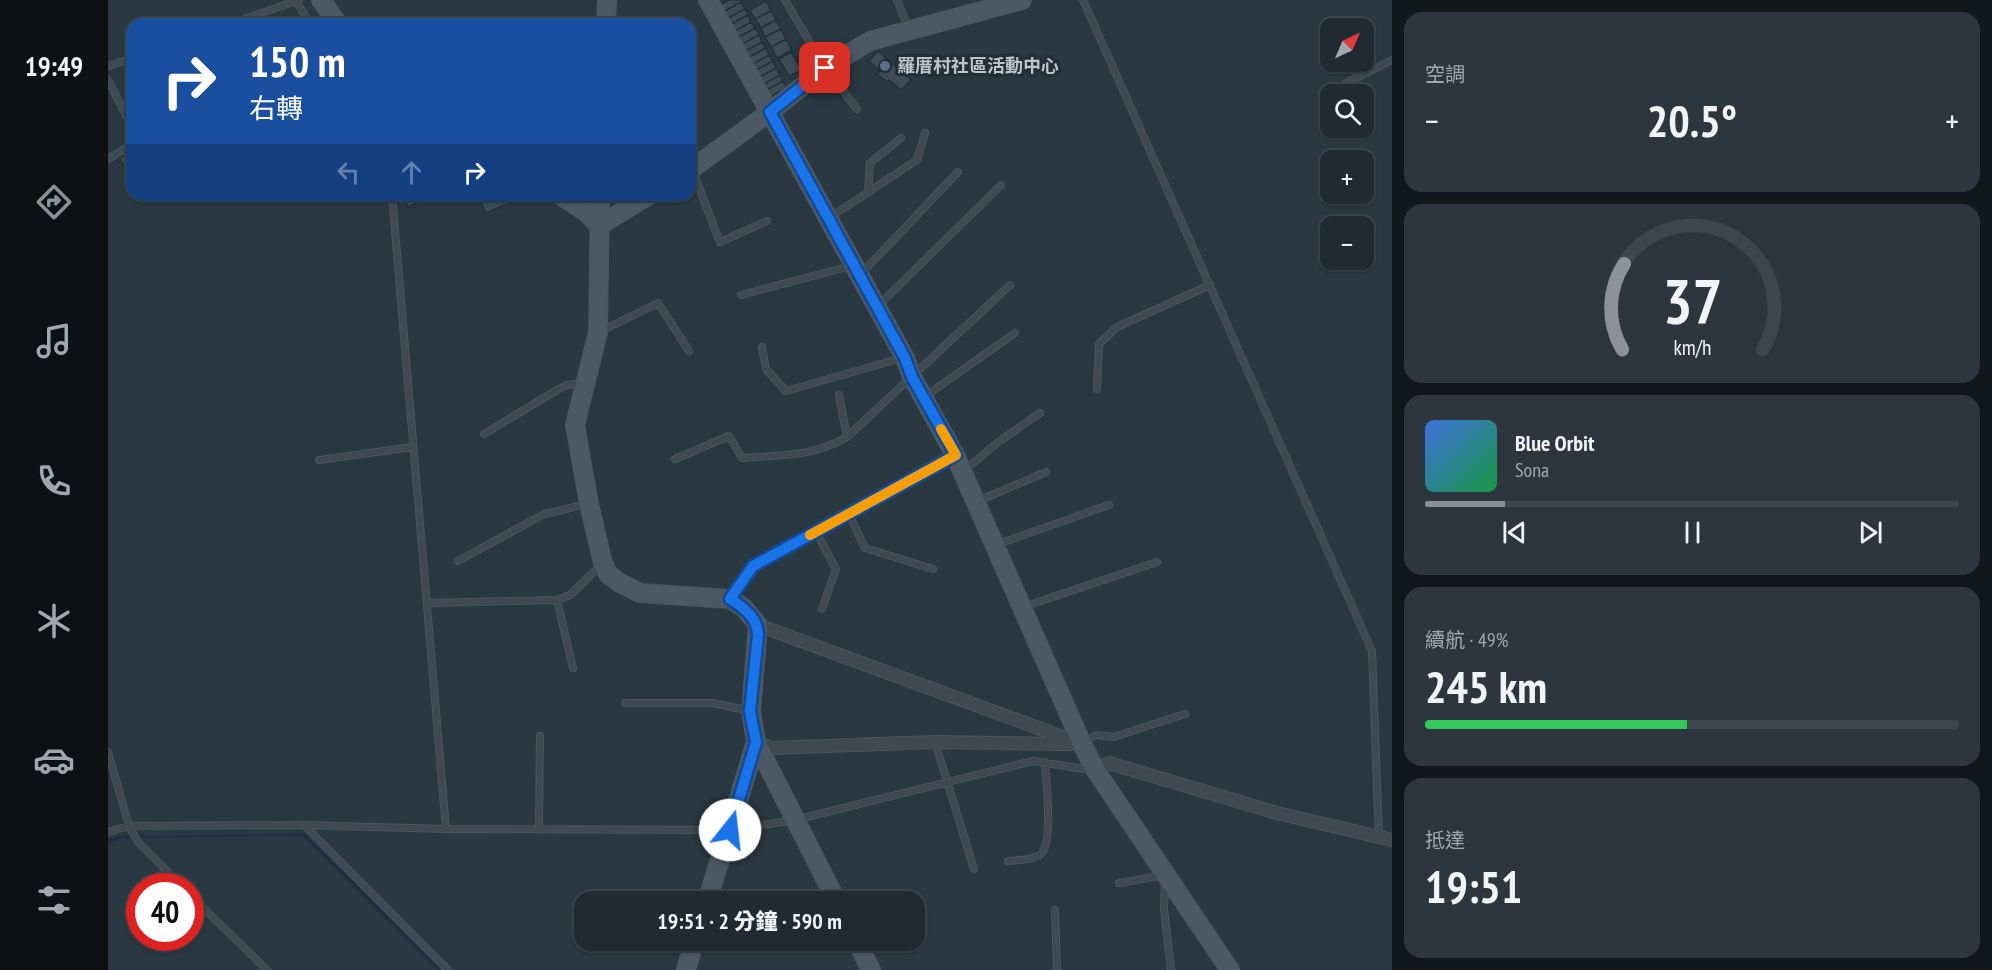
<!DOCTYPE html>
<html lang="zh-TW">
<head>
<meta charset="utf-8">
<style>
	:root { --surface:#202a32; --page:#2d363e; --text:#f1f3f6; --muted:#a2a7ac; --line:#3d464d; --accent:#8c9099 }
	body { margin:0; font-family:"PT Sans Narrow","Noto Sans TC",sans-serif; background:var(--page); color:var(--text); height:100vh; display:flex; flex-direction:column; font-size:22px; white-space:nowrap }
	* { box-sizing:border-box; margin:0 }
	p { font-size:20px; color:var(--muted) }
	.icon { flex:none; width:33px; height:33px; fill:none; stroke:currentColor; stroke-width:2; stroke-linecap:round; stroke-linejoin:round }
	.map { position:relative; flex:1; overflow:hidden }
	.side { display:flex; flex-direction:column; gap:12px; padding:12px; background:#12171c; width:600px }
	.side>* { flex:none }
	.top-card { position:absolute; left:18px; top:18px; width:570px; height:183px; border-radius:18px; box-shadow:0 2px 4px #0004,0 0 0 2px var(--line); background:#1a4fa0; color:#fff; overflow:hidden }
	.needle { width:39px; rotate:44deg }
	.buttons { position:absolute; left:1212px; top:18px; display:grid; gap:12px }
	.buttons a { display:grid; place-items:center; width:54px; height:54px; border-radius:12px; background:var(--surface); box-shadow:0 2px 4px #0004,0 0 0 2px var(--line); font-size:30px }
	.speed { position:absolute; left:18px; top:873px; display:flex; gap:12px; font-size:30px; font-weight:700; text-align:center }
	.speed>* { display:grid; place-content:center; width:78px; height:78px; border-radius:50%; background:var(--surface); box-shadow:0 2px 4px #0004,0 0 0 2px var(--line); line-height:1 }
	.speed .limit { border:9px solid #d22; background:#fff; color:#111 }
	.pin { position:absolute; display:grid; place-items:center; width:51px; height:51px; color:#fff; margin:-26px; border-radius:12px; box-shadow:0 3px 9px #0006 }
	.me { position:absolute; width:66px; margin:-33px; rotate:16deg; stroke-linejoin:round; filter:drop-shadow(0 0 4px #0008) }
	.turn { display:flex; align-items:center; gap:21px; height:126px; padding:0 24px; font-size:27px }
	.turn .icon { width:78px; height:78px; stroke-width:2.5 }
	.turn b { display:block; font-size:42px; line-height:51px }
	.lanes { display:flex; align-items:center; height:57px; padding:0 24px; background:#0003; justify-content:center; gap:30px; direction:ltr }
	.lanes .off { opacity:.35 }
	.big { font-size:45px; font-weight:800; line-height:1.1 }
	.side .tile { flex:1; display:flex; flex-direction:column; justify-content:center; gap:9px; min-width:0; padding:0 21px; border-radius:18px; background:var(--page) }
	.side .dial { align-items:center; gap:0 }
	.dial svg { height:156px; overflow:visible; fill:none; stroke:var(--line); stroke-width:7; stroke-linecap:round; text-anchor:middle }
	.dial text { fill:var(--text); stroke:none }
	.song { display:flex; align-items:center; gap:18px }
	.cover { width:72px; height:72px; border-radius:9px; background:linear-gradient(135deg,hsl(220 70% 55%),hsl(140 70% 35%)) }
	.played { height:6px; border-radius:3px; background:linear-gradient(90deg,var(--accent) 15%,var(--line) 15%) }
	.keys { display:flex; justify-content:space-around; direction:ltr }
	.heat { display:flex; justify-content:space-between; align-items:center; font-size:33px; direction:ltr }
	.charge { height:9px; border-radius:4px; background:linear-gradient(90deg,#34c759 49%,var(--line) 0) }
	.trip { position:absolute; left:466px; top:891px; width:351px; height:60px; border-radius:18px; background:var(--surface); box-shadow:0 2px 4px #0004,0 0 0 2px var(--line); font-weight:800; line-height:60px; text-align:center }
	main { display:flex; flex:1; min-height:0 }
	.tabs { display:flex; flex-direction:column; width:108px; justify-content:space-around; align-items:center; background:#0d1114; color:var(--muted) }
	.tabs .icon { width:42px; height:42px }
	.tabs .current { color:var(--accent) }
	.tabs b { font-size:27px; color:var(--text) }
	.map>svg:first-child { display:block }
</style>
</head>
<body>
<main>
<nav class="tabs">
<b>19:49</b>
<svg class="icon current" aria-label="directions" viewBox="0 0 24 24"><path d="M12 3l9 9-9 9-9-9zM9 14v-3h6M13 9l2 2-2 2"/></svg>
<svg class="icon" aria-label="music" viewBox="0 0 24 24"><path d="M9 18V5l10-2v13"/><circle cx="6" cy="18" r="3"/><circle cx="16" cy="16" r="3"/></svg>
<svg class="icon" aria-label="phone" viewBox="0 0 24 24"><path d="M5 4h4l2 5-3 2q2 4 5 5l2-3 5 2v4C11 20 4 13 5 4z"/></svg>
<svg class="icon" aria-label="climate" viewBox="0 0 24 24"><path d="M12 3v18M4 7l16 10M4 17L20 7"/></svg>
<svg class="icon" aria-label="car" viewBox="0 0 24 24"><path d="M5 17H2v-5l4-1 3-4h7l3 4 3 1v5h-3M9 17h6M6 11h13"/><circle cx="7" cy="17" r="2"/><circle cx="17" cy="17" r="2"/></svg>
<svg class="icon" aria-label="filters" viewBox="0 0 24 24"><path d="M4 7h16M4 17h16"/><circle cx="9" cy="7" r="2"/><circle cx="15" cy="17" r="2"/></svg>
</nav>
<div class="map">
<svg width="1284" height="970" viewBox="0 0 1284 970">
	<rect width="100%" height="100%" fill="#2a3842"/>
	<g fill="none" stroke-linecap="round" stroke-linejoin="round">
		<path stroke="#1d3140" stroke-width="3" d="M 0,841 L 12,837 L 196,835 L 331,970"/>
	</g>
	<path fill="#3c4d57" stroke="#253039" stroke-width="1.5" d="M 621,0 L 632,0 L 633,2 L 615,12 L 611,5 Z
		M 658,1 L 663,11 L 647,19 L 642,10 Z
		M 633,2 L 637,9 L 618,19 L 615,12 Z
		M 637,9 L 640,15 L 622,25 L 618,19 Z
		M 663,11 L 668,20 L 653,28 L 647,19 Z
		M 640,15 L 643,22 L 625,32 L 622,25 Z
		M 668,20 L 673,29 L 657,37 L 653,28 Z
		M 643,22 L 647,28 L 629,38 L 625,32 Z
		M 647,28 L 651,35 L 632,45 L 629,38 Z
		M 673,29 L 678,39 L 663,47 L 657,37 Z
		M 651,35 L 654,42 L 636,52 L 632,45 Z
		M 678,39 L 684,50 L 669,58 L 663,47 Z
		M 654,42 L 658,48 L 639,58 L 636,52 Z
		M 658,48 L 661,55 L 643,65 L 640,58 Z
		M 770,51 L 803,80 L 793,90 L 781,80 L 779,82 L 769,74 L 772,71 L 761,61 Z
		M 683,52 L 694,70 L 681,76 L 671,59 Z
		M 661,55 L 665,61 L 646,71 L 643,65 Z
		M 665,61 L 668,68 L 650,78 L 646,71 Z
		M 668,68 L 672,75 L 654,85 L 650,78 Z
		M 672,75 L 675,81 L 657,91 L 654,85 Z
		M 675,81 L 679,87 L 661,98 L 657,91 Z
		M 24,153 L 24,185 L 23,185 L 12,157 Z
		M 295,195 L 319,195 L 320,198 L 300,207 Z
		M 370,195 L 413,195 L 414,198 L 378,213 Z"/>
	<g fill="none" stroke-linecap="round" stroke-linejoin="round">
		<defs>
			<path id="lane" d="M 191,0 L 188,1 L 202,24
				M 677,0 L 717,68 L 749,109
				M 789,0 L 800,27
				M 975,0 L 1264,651 L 1271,837
				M 122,24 L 188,1
				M 0,66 L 24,58
				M 0,80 L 24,127
				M 1238,83 L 1284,60
				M 0,159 L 24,144
				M 585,172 L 612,242 L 659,221
				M 760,193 L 762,163 L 793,138
				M 284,195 L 338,829
				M 721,218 L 809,160 L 817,133
				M 752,275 L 850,172
				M 633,295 L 743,266
				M 772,304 L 893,185
				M 493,331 L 550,303 L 581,351
				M 654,347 L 658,369 L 678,391 L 794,358
				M 989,389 L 991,344 L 1009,327 L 1102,285
				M 731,395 L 739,437
				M 816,397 L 907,333
				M 376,434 L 449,390 L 459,385 L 476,383
				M 567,459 L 621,436 L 634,458 C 672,455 705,457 739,437 L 902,285
				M 211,460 L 305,447
				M 857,470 L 889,443 L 932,413
				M 870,501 L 938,472
				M 741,514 L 757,548 L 825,569
				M 708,532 L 728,569 L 714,609
				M 887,545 L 1001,505
				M 350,561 L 436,514 L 480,504
				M 449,600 L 465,668
				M 319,603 L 449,600 L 462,595 L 492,566
				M 915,607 L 1049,562
				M 517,703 L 605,703 L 642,711
				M 827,742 L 866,869
				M 977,742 L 988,735 L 1006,737 L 1077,714
				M 0,752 L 21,826 L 30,842 L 74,886
				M 197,826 L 340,970
				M 431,829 L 432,736
				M 0,832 L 21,826 L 197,825 L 338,829 L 622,830 L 687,820 L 925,761 L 983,770
				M 900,861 C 909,860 925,860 932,855 C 946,846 938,779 937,762
				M 1011,883 L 1057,875
				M 1057,884 L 1056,909 L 1063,970
				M 82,895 L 159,970
				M 947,910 L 949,970"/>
			<path id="street" d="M 622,599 L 645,566 L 847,455
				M 650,625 L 974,744
				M 648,742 L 663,748 L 827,742 L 964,744
				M 988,771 L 1001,763 L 1169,813 L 1284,840"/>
			<path id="secondary" d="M 213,0 L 230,24
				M 600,0 L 797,358 L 804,377 L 847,455 L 974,744 L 988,771 L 1122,970
				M 498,24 L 499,0
				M 582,170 L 662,112 L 717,68 L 762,41 L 914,0
				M 452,195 L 479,213 L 491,226
				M 492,195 L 490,332 L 467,425 L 481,504 L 495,563 L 500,574 L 512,583 L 532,593 L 622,599 L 636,608 L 650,625 L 643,711 L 648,742 L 729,902
				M 491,226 L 541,195
				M 599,902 L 648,742
				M 748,940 L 763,970
				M 578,970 L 587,940"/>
		</defs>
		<use href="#lane" stroke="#4b555e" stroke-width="8"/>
		<use href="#street" stroke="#4b555e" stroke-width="14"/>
		<use href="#secondary" stroke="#4b555e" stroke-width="20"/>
		<use href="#lane" stroke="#3e4952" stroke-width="6"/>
		<use href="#street" stroke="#3e4952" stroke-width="12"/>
		<use href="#secondary" stroke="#4c5964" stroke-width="18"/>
	</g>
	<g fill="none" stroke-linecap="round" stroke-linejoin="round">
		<defs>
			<path id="route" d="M 622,830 L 648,742 L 642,711 L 650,635 C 650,618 635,607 622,599 L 645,566 L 848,455 L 804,377 L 797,358 L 662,112 L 717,68"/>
		</defs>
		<use href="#route" stroke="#114b97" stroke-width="15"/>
		<use href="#route" stroke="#1a73e8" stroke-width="10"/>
		<path stroke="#f59e0b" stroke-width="10" d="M 702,535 L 848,455 L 833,429"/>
	</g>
	<circle fill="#5c6f8a" stroke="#232e37" stroke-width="2" cx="777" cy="66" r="6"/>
	<g text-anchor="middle" stroke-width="6" stroke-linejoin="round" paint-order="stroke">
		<g font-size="18" font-weight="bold" fill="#bbc4cb" stroke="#232e37" text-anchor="start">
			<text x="789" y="72">羅厝村社區活動中心</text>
		</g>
	</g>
</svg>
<div class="buttons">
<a><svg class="needle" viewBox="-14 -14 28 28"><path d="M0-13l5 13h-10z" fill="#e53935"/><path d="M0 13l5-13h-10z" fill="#a2a7ac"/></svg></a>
<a><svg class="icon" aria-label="search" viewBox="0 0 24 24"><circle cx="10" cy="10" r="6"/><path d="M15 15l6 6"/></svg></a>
<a>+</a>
<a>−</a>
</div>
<div class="speed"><div class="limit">40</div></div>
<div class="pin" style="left:717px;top:68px;background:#d93025"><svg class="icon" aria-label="arrive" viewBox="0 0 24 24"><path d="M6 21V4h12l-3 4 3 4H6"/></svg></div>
<svg class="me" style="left:622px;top:830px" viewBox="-20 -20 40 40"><circle r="19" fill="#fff"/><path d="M0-13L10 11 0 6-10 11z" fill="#1a73e8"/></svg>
<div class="trip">19:51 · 2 分鐘 · 590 m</div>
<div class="top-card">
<div class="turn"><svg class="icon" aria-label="right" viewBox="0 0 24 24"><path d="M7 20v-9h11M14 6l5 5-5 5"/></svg><div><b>150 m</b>右轉</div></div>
<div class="lanes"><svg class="icon off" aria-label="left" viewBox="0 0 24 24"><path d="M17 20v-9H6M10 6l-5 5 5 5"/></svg><svg class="icon off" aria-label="ahead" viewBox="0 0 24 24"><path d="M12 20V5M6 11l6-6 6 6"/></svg><svg class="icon" aria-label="right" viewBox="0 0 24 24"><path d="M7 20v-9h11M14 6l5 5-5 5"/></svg></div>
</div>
</div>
<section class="side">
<div class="tile"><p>空調</p>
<div class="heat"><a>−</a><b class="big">20.5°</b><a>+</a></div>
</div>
<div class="tile dial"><svg viewBox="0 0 100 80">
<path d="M14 69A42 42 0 1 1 86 69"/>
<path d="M14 69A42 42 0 0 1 15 25" stroke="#8c9099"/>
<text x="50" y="56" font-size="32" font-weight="700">37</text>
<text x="50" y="72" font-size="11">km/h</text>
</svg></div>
<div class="tile">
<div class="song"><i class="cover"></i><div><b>Blue Orbit</b><p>Sona</p></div></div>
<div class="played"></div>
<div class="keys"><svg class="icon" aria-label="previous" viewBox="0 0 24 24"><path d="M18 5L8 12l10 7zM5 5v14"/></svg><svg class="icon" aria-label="pause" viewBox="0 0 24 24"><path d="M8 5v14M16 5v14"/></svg><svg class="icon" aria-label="next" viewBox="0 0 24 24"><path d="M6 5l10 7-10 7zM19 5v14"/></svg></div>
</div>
<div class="tile"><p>續航 · 49%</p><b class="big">245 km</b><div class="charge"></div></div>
<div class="tile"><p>抵達</p><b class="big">19:51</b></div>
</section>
</main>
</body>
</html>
